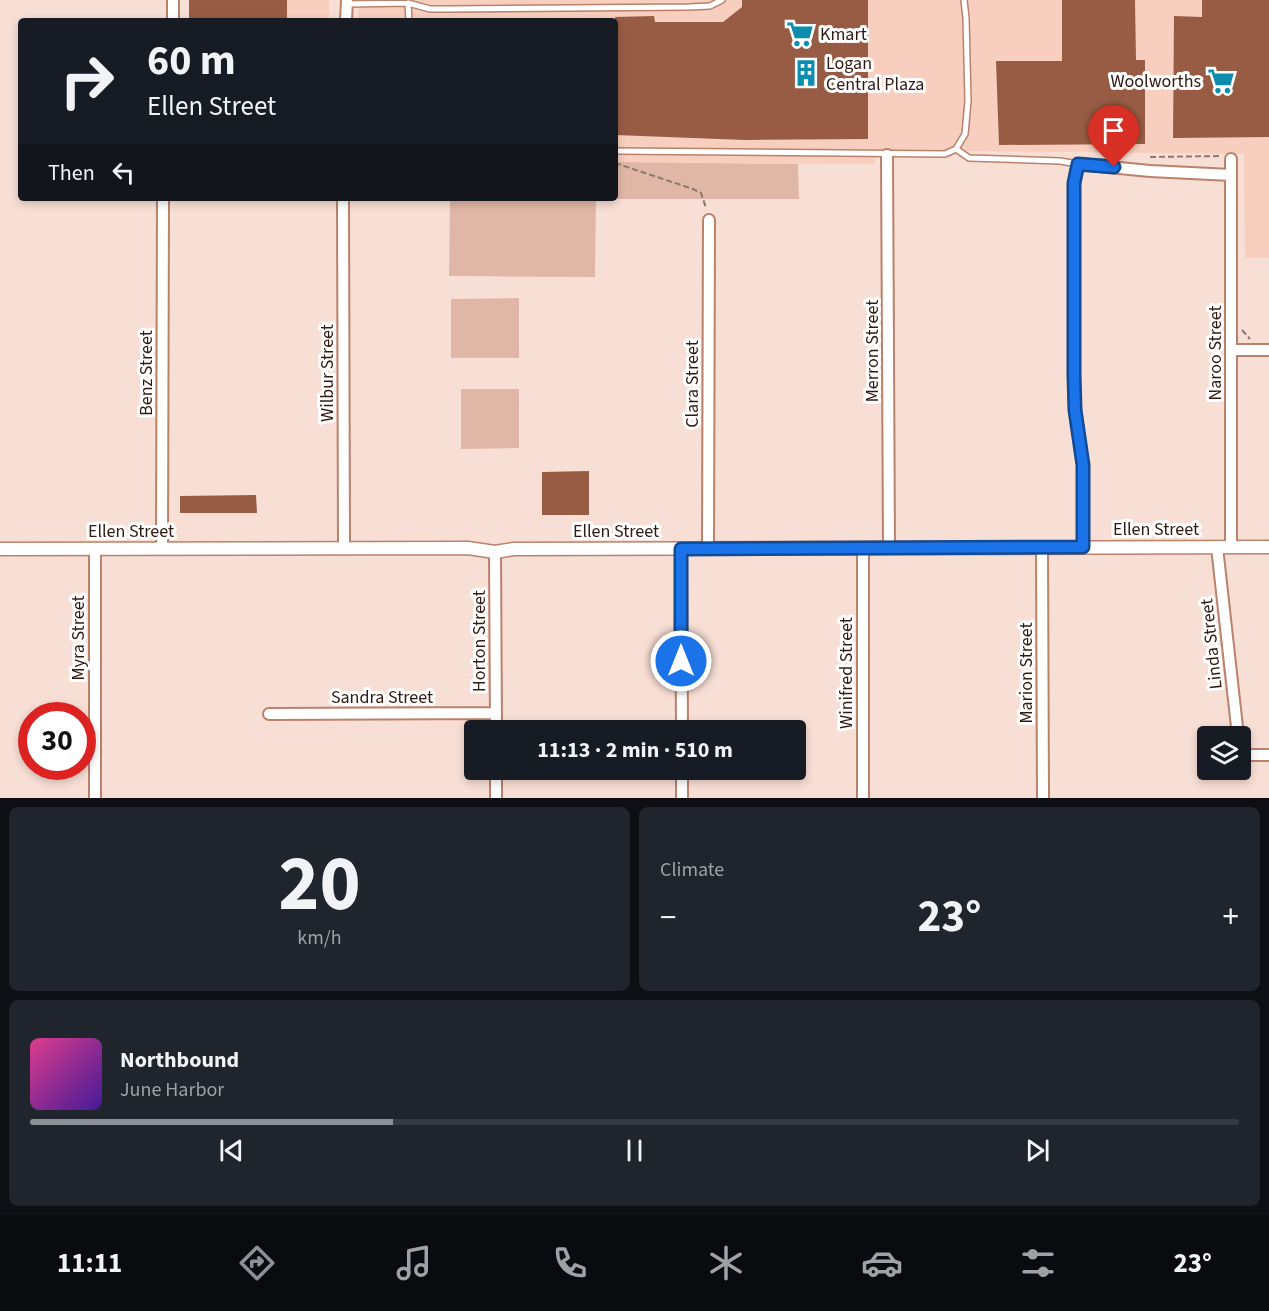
<!DOCTYPE html>
<html lang="en">
<head>
<meta charset="utf-8">
<style>
	:root { --surface:#171b24; --page:#20242c; --text:#f1f3f6; --muted:#9ea1a6; --line:#363941; --accent:#8c9099 }
	body { margin:0; font-family:"Source Sans 3",sans-serif; background:var(--page); color:var(--text); height:100vh; display:flex; flex-direction:column; font-size:22px; white-space:nowrap }
	* { box-sizing:border-box; margin:0 }
	p { font-size:20px; color:var(--muted) }
	.icon { flex:none; width:33px; height:33px; fill:none; stroke:currentColor; stroke-width:2; stroke-linecap:round; stroke-linejoin:round }
	.map { position:relative; height:798px; overflow:hidden }
	.side { display:flex; flex-direction:column; gap:9px; padding:9px; background:#0d0f14; flex:1 }
	.side>* { flex:none }
	.banner { position:absolute; left:18px; top:18px; width:600px; height:183px; border-radius:6px; box-shadow:0 3px 9px #0003; background:#171b24; color:var(--text); overflow:hidden }
	.controls { position:absolute; left:1197px; top:726px; display:grid; gap:12px }
	.controls a { display:grid; place-items:center; width:54px; height:54px; border-radius:6px; background:var(--surface); box-shadow:0 3px 9px #0003; font-size:30px }
	.speed { position:absolute; left:18px; top:702px; display:flex; gap:12px; font-size:30px; font-weight:700; text-align:center }
	.speed>* { display:grid; place-content:center; width:78px; height:78px; border-radius:50%; background:var(--surface); box-shadow:0 3px 9px #0003; line-height:1 }
	.speed .limit { border:9px solid #d22; background:#fff; color:#111 }
	.pin { position:absolute; display:grid; place-items:center; width:51px; height:51px; color:#fff; margin:-62px -26px; border-radius:50% 50% 50% 0; rotate:-45deg; box-shadow:0 0 6px #0007 }
	.pin .icon { rotate:45deg }
	.me { position:absolute; width:66px; margin:-33px; rotate:0deg; stroke-linejoin:round; filter:drop-shadow(0 0 4px #0008) }
	.turn { display:flex; align-items:center; gap:21px; height:126px; padding:0 30px; font-size:27px }
	.turn .icon { width:78px; height:78px; stroke-width:2.5 }
	.turn b { display:block; font-size:42px; line-height:51px }
	.then { display:flex; align-items:center; height:57px; padding:0 30px; background:#0003; gap:12px; font-size:22px }
	.big { font-size:45px; font-weight:700; line-height:1.1 }
	.side .card { flex:1; display:flex; flex-direction:column; justify-content:center; gap:9px; min-width:0; padding:0 21px; border-radius:9px; background:var(--page) }
	.side .dial { align-items:center; gap:0 }
	.dial b { font-size:78px; line-height:1 }
	.song { display:flex; align-items:center; gap:18px }
	.cover { width:72px; height:72px; border-radius:9px; background:linear-gradient(135deg,hsl(330 70% 55%),hsl(260 70% 35%)) }
	.played { height:6px; border-radius:3px; background:linear-gradient(90deg,var(--accent) 30%,var(--line) 30%) }
	.keys { display:flex; justify-content:space-around; direction:ltr }
	.heat { display:flex; justify-content:space-between; align-items:center; font-size:33px; direction:ltr }
	.side .tiles { flex:1; display:grid; gap:9px; grid-template-columns:1fr 1fr }
	.card:last-child { grid-column:span 2 }
	.trip { position:absolute; left:464px; top:720px; width:342px; height:60px; border-radius:6px; background:var(--surface); box-shadow:0 3px 9px #0003; font-weight:700; line-height:60px; text-align:center }
	.dock { display:flex; height:96px; justify-content:space-around; align-items:center; background:#090b0e; color:var(--muted) }
	.dock .icon { width:42px; height:42px }
	.dock .selected { color:var(--accent) }
	.dock b { font-size:27px; color:var(--text) }
	.map>svg:first-child { display:block }
</style>
</head>
<body>
<div class="map">
<svg width="1269" height="798" viewBox="0 0 1269 798">
	<rect width="100%" height="100%" fill="#f8dfd5"/>
	<path fill="#f8cebe" d="M 189,0 L 329,0 L 329,21 L 189,21 Z
		M 358,0 L 1269,0 L 1269,258 L 1245,258 L 1244,154 L 875,150 L 875,164 L 615,162 L 615,21 L 358,21 Z"/>
	<path fill="#e0b6a6" d="M 615,162 L 798,164 L 799,199 L 616,199 Z
		M 450,198 L 596,198 L 595,277 L 449,276 Z
		M 519,298 L 519,358 L 451,358 L 451,299 Z
		M 461,389 L 519,389 L 519,448 L 461,449 Z"/>
	<path fill="#985c44" d="M 189,0 L 287,0 L 287,21 L 189,21 Z
		M 742,0 L 868,0 L 868,139 L 745,140 L 615,135 L 615,17 L 654,16 L 655,22 L 723,22 L 742,7 Z
		M 1062,0 L 1135,0 L 1136,60 L 1145,60 L 1145,144 L 999,145 L 996,61 L 1062,61 Z
		M 1202,0 L 1269,0 L 1269,137 L 1173,138 L 1174,16 L 1202,17 Z
		M 589,471 L 589,515 L 542,515 L 542,472 Z
		M 256,495 L 257,513 L 180,513 L 180,496 Z"/>
	<g fill="none" stroke-linecap="round" stroke-linejoin="round">
		<defs>
			<path id="service" d="M 408,3 L 409,21
				M 347,4 L 408,3 L 430,9 L 449,9 L 689,7 L 710,6 L 722,0
				M 956,149 L 969,158 L 1060,161 L 1078,164
				M 615,151 L 945,154 L 956,149 L 965,134 L 968,101 L 966,18 L 964,0"/>
			<path id="minor" d="M 173,0 L 173,21
				M 346,21 L 347,0
				M 887,155 L 889,548
				M 1231,159 L 1231,547
				M 343,198 L 344,548
				M 1231,350 L 1269,350
				M 1042,547 L 1043,798
				M 1083,547 L 1083,465 L 1075,410 L 1074,375 L 1074,183 L 1078,164 L 1150,171 L 1231,175
				M 1217,547 L 1238,736
				M 708,548 L 709,220
				M 95,549 L 95,798
				M 162,549 L 163,198
				M 681,549 L 682,730
				M 863,549 L 863,798
				M 495,552 L 496,730
				M 269,714 L 495,713
				M 1240,755 L 1269,755
				M 496,770 L 496,798
				M 682,770 L 682,797"/>
			<path id="tertiary" d="M 0,549 L 468,548 L 495,552 L 514,549 L 1269,547"/>
		</defs>
		<use href="#service" stroke="#ba816b" stroke-width="8"/>
		<use href="#minor" stroke="#ba816b" stroke-width="14"/>
		<use href="#tertiary" stroke="#ba816b" stroke-width="15"/>
		<path stroke="#8e776d" stroke-width="2" stroke-dasharray="6 3" stroke-linecap="butt" d="M 1150,157 L 1222,156
			M 615,163 L 693,189 L 701,193 L 706,208
			M 1242,330 L 1250,339"/>
		<use href="#service" stroke="#fff" stroke-width="5"/>
		<use href="#minor" stroke="#fff" stroke-width="10"/>
		<use href="#tertiary" stroke="#fff" stroke-width="12"/>
	</g>
	<g fill="none" stroke-linecap="round" stroke-linejoin="round">
		<defs>
			<path id="route" d="M 681,661 L 681,549 L 1083,547 L 1083,465 L 1075,410 L 1074,375 L 1074,183 L 1078,164 L 1114,167"/>
		</defs>
		<use href="#route" stroke="#114b97" stroke-width="15"/>
		<use href="#route" stroke="#1a73e8" stroke-width="10"/>
	</g>
	<defs>
		<symbol id="supermarket-bare" viewBox="-9 -9 18 18"><path d="M-6-5.5h2.5l.6 2H6L4.5 2H-2.5L-4.4-4H-6ZM-1.5 3.2a1.3 1.3 0 1 0 .1 0ZM3 3.2a1.3 1.3 0 1 0 .1 0Z" fill="#0d8dad" stroke="#fff" stroke-width="2.5" paint-order="stroke"/></symbol>
		<symbol id="building-bare" viewBox="-9 -9 18 18"><path d="M-4-6H4V6H1V3H-1V6H-4ZM-2.5-4.3h1.7v1.8h-1.7ZM.8-4.3h1.7v1.8H.8ZM-2.5-1h1.7V.8h-1.7ZM.8-1h1.7V.8H.8Z" fill="#0d8dad" stroke="#fff" stroke-width="2.5" paint-order="stroke"/></symbol>
	</defs>
	<g fill-rule="evenodd">
		<use href="#supermarket-bare" x="781" y="15" width="38" height="38"/>
		<use href="#building-bare" x="787" y="54" width="38" height="38"/>
		<use href="#supermarket-bare" x="1202" y="62" width="38" height="38"/>
	</g>
	<g text-anchor="middle" stroke-width="6" stroke-linejoin="round" paint-order="stroke">
		<g font-size="18" fill="#2f1910" stroke="#fff" text-anchor="start">
			<text x="820" y="40">Kmart</text>
			<text x="826" y="69">Logan<tspan x="826" dy="21">Central Plaza</tspan></text>
			<text x="1201" y="87" text-anchor="end">Woolworths</text>
		</g>
		<g font-size="18" fill="#2f1910" stroke="#fff">
			<text transform="translate(872 351) rotate(-90)" y="6">Merron Street</text>
			<text transform="translate(1215 353) rotate(-90)" y="6">Naroo Street</text>
			<text transform="translate(146 373) rotate(-90)" y="6">Benz Street</text>
			<text transform="translate(327 373) rotate(-90)" y="6">Wilbur Street</text>
			<text transform="translate(692 384) rotate(-90)" y="6">Clara Street</text>
			<text x="1156" y="535">Ellen Street</text>
			<text x="131" y="537">Ellen Street</text>
			<text x="616" y="537">Ellen Street</text>
			<text transform="translate(78 638) rotate(-90)" y="6">Myra Street</text>
			<text transform="translate(479 641) rotate(-90)" y="6">Horton Street</text>
			<text transform="translate(1211 644) rotate(-96)" y="6">Linda Street</text>
			<text transform="translate(846 673) rotate(-90)" y="6">Winifred Street</text>
			<text transform="translate(1026 673) rotate(-90)" y="6">Marion Street</text>
			<text x="382" y="703">Sandra Street</text>
		</g>
	</g>
</svg>
<div class="controls">
<a><svg class="icon" aria-label="layers" viewBox="0 0 24 24"><path d="M12 4l9 5-9 5-9-5zM3 14l9 5 9-5"/></svg></a>
</div>
<div class="speed"><div class="limit">30</div></div>
<div class="pin" style="left:1114px;top:167px;background:#d93025"><svg class="icon" aria-label="arrive" viewBox="0 0 24 24"><path d="M6 21V4h12l-3 4 3 4H6"/></svg></div>
<svg class="me" style="left:681px;top:661px" viewBox="-20 -20 40 40"><circle r="17" fill="#1a73e8" stroke="#fff" stroke-width="3"/><path d="M0-11L8 9 0 5-8 9z" fill="#fff"/></svg>
<div class="trip">11:13 · 2 min · 510 m</div>
<div class="banner">
<div class="turn"><svg class="icon" aria-label="right" viewBox="0 0 24 24"><path d="M7 20v-9h11M14 6l5 5-5 5"/></svg><div><b>60 m</b>Ellen Street</div></div>
<div class="then">Then<svg class="icon" aria-label="left" viewBox="0 0 24 24"><path d="M17 20v-9H6M10 6l-5 5 5 5"/></svg></div>
</div>
</div>
<section class="side">
<div class="tiles">
<div class="card dial"><b>20</b><p>km/h</p></div>
<div class="card"><p>Climate</p>
<div class="heat"><a>−</a><b class="big">23°</b><a>+</a></div>
</div>
<div class="card">
<div class="song"><i class="cover"></i><div><b>Northbound</b><p>June Harbor</p></div></div>
<div class="played"></div>
<div class="keys"><svg class="icon" aria-label="previous" viewBox="0 0 24 24"><path d="M18 5L8 12l10 7zM5 5v14"/></svg><svg class="icon" aria-label="pause" viewBox="0 0 24 24"><path d="M8 5v14M16 5v14"/></svg><svg class="icon" aria-label="next" viewBox="0 0 24 24"><path d="M6 5l10 7-10 7zM19 5v14"/></svg></div>
</div>
</div>
</section>
<nav class="dock">
<b>11:11</b>
<svg class="icon selected" aria-label="directions" viewBox="0 0 24 24"><path d="M12 3l9 9-9 9-9-9zM9 14v-3h6M13 9l2 2-2 2"/></svg>
<svg class="icon" aria-label="music" viewBox="0 0 24 24"><path d="M9 18V5l10-2v13"/><circle cx="6" cy="18" r="3"/><circle cx="16" cy="16" r="3"/></svg>
<svg class="icon" aria-label="phone" viewBox="0 0 24 24"><path d="M5 4h4l2 5-3 2q2 4 5 5l2-3 5 2v4C11 20 4 13 5 4z"/></svg>
<svg class="icon" aria-label="climate" viewBox="0 0 24 24"><path d="M12 3v18M4 7l16 10M4 17L20 7"/></svg>
<svg class="icon" aria-label="car" viewBox="0 0 24 24"><path d="M5 17H2v-5l4-1 3-4h7l3 4 3 1v5h-3M9 17h6M6 11h13"/><circle cx="7" cy="17" r="2"/><circle cx="17" cy="17" r="2"/></svg>
<svg class="icon" aria-label="filters" viewBox="0 0 24 24"><path d="M4 7h16M4 17h16"/><circle cx="9" cy="7" r="2"/><circle cx="15" cy="17" r="2"/></svg>
<b>23°</b>
</nav>
</body>
</html>
